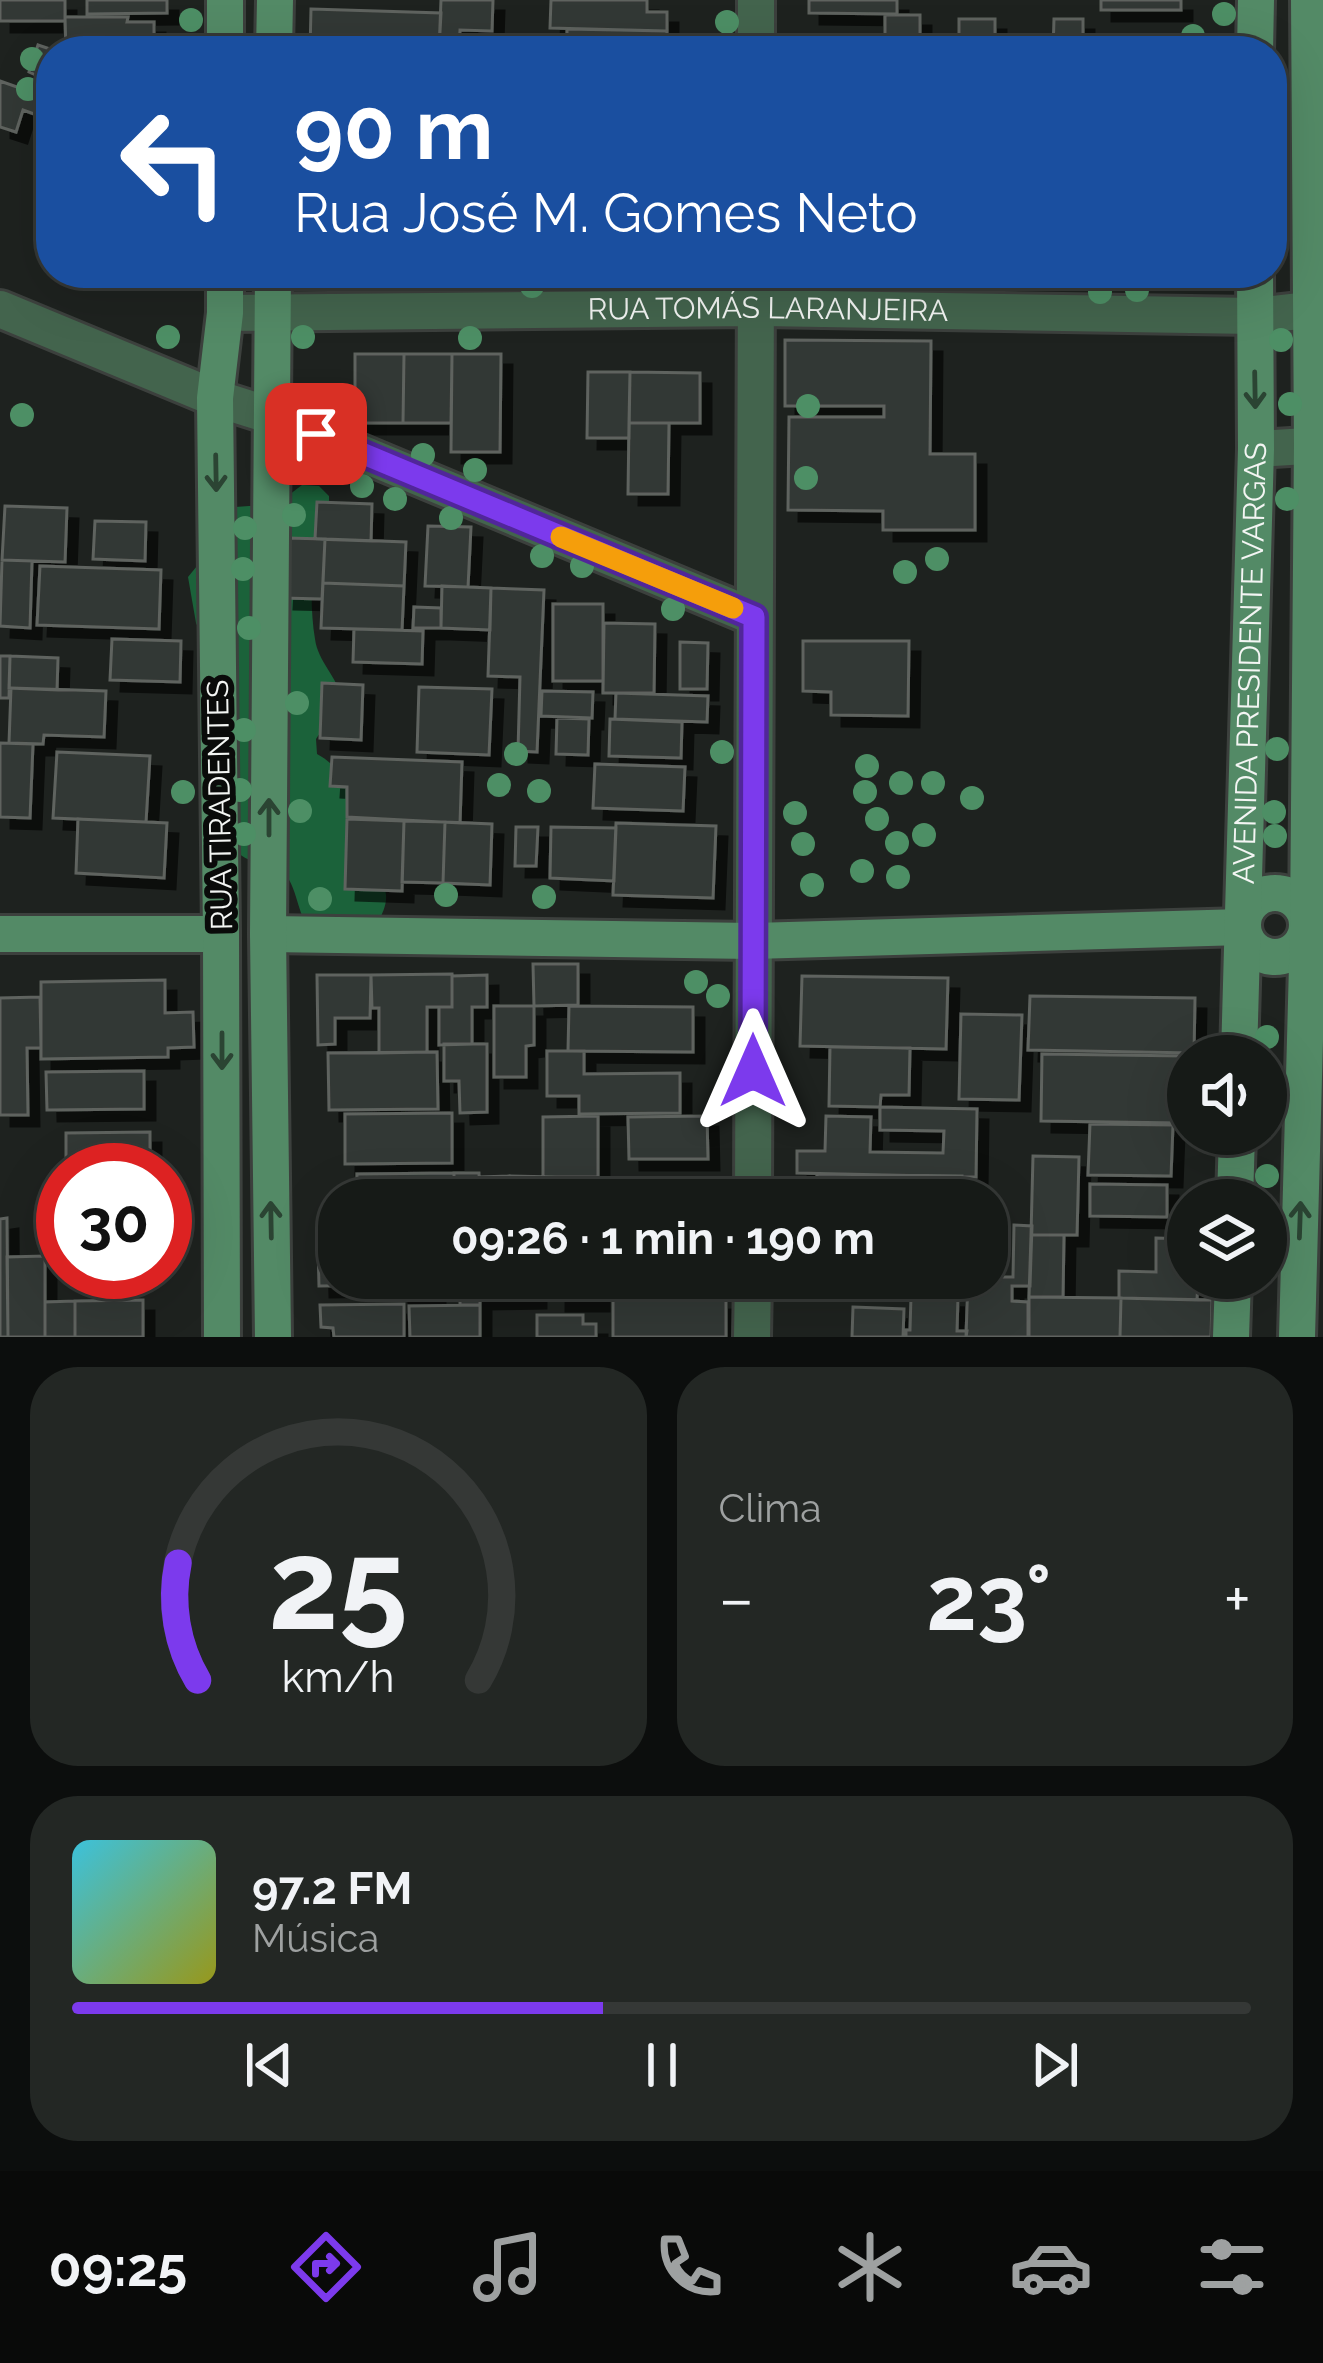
<!DOCTYPE html>
<html lang="es">
<head>
<meta charset="utf-8">
<style>
	:root { --surface:#161a17; --page:#232724; --text:#f1f3f6; --muted:#9ea1a1; --line:#353836; --accent:#7c3aed }
	body { margin:0; font-family:Raleway,sans-serif; background:var(--page); color:var(--text); height:100vh; display:flex; flex-direction:column; font-size:45px; white-space:nowrap }
	* { box-sizing:border-box; margin:0 }
	p { font-size:39px; color:var(--muted) }
	.icon { flex:none; width:66px; height:66px; fill:none; stroke:currentColor; stroke-width:2; stroke-linecap:round; stroke-linejoin:round }
	.map { position:relative; height:1337px; overflow:hidden }
	.panel { display:flex; flex-direction:column; gap:30px; padding:30px; background:#0c0e0d; flex:1 }
	.panel>* { flex:none }
	.banner { position:absolute; left:36px; top:36px; width:1251px; height:252px; border-radius:48px; box-shadow:0 12px 48px #0002,0 0 0 3px var(--line); background:#1a4fa0; color:#fff; overflow:hidden }
	.tools { position:absolute; left:1167px; top:1035px; display:grid; gap:24px }
	.tools a { display:grid; place-items:center; width:120px; height:120px; border-radius:50%; background:var(--surface); box-shadow:0 12px 48px #0002,0 0 0 3px var(--line); font-size:60px }
	.speed { position:absolute; left:36px; top:1143px; display:flex; gap:24px; font-size:60px; font-weight:700; text-align:center }
	.speed>* { display:grid; place-content:center; width:156px; height:156px; border-radius:50%; background:var(--surface); box-shadow:0 12px 48px #0002,0 0 0 3px var(--line); line-height:1 }
	.speed .limit { border:18px solid #d22; background:#fff; color:#111 }
	.pin { position:absolute; display:grid; place-items:center; width:102px; height:102px; color:#fff; margin:-51px; border-radius:24px; box-shadow:0 6px 18px #0006 }
	.me { position:absolute; width:132px; margin:-66px; rotate:0deg; stroke-linejoin:round; filter:drop-shadow(0 0 9px #0008) }
	.turn { display:flex; align-items:center; gap:42px; height:252px; padding:0 60px; font-size:54px }
	.turn .icon { width:156px; height:156px; stroke-width:2.5 }
	.turn b { display:block; font-size:84px; line-height:102px }
	.big { font-size:90px; font-weight:700; line-height:1.1 }
	.panel .card { flex:1; display:flex; flex-direction:column; justify-content:center; gap:18px; min-width:0; padding:0 42px; border-radius:48px; background:var(--page) }
	.panel .dial { align-items:center; gap:0 }
	.dial svg { height:312px; overflow:visible; fill:none; stroke:var(--line); stroke-width:7; stroke-linecap:round; text-anchor:middle }
	.dial text { fill:var(--text); stroke:none }
	.song { display:flex; align-items:center; gap:36px }
	.cover { width:144px; height:144px; border-radius:18px; background:linear-gradient(135deg,hsl(190 70% 55%),hsl(60 70% 35%)) }
	.played { height:12px; border-radius:6px; background:linear-gradient(90deg,var(--accent) 45%,var(--line) 45%) }
	.keys { display:flex; justify-content:space-around; direction:ltr }
	.heat { display:flex; justify-content:space-between; align-items:center; font-size:66px; direction:ltr }
	.panel .tiles { flex:1; display:grid; gap:30px; grid-template-columns:1fr 1fr }
	.card:last-child { grid-column:span 2 }
	.trip { position:absolute; left:318px; top:1179px; width:690px; height:120px; border-radius:48px; background:var(--surface); box-shadow:0 12px 48px #0002,0 0 0 3px var(--line); font-weight:700; line-height:120px; text-align:center }
	.tab-bar { display:flex; height:192px; justify-content:space-around; align-items:center; background:#090a09; color:var(--muted) }
	.tab-bar .icon { width:84px; height:84px }
	.tab-bar .current { color:var(--accent) }
	.tab-bar b { font-size:54px; color:var(--text) }
	.map>svg:first-child { display:block }
</style>
</head>
<body>
<div class="map">
<svg width="1323" height="1337" viewBox="0 0 1323 1337">
	<defs>
		<filter id="shadow"><feDropShadow dx="11" dy="11" stdDeviation="0" flood-color="#0009"/></filter>
	</defs>
	<rect width="100%" height="100%" fill="#1e221f"/>
	<path fill="#1b623a" d="M 302,485 L 319,486 L 329,496 C 330,525 314,552 312,581 C 311,599 312,621 315,639 C 318,662 337,676 342,699 L 316,739 L 317,754 C 353,773 365,822 375,859 C 378,871 385,883 386,895 C 387,905 382,914 378,923 L 307,926 C 297,910 296,882 281,870 C 274,865 260,865 252,861 C 242,857 235,851 227,843 L 214,665 L 196,623 L 188,577 L 197,566 L 212,559 L 222,516 L 235,507 L 277,504 Z"/>
	<path fill="#333734" stroke="#5e635f" stroke-width="3" filter="url(#shadow)" d="M 0,0 L 65,0 L 65,21 L 0,21 Z
		M 87,0 L 167,0 L 167,13 L 87,14 Z
		M 441,0 L 493,0 L 492,31 L 460,30 L 459,47 L 494,48 L 493,51 L 439,51 Z
		M 551,0 L 647,0 L 647,12 L 667,12 L 667,31 L 550,28 Z
		M 809,0 L 897,0 L 897,14 L 809,13 Z
		M 1101,0 L 1181,0 L 1181,10 L 1101,10 Z
		M 311,9 L 441,13 L 439,51 L 310,51 Z
		M 885,15 L 920,15 L 920,51 L 885,51 Z
		M 65,17 L 128,17 L 127,22 L 154,22 L 154,51 L 66,51 Z
		M 959,19 L 995,19 L 995,51 L 935,51 L 935,47 L 959,47 Z
		M 1054,19 L 1083,19 L 1083,51 L 1053,51 Z
		M 567,29 L 667,31 L 666,51 L 567,51 Z
		M 38,45 L 56,51 L 51,51 L 51,82 L 29,72 Z
		M 0,81 L 51,99 L 51,120 L 23,110 L 16,132 L 0,127 Z
		M 785,340 L 931,341 L 930,454 L 975,454 L 975,530 L 883,530 L 883,511 L 788,510 L 789,417 L 884,417 L 884,406 L 785,406 Z
		M 355,354 L 404,354 L 403,423 L 355,423 Z
		M 404,354 L 452,354 L 451,423 L 403,423 Z
		M 452,354 L 501,354 L 500,452 L 451,452 Z
		M 588,372 L 630,372 L 629,438 L 587,438 Z
		M 630,372 L 700,373 L 700,423 L 629,423 Z
		M 629,423 L 669,423 L 668,494 L 628,494 Z
		M 317,502 L 372,504 L 371,541 L 315,539 Z
		M 5,506 L 67,508 L 65,562 L 2,560 Z
		M 95,521 L 146,522 L 145,561 L 93,559 Z
		M 428,526 L 471,527 L 468,587 L 425,586 Z
		M 286,538 L 325,539 L 322,599 L 283,598 Z
		M 325,539 L 406,542 L 404,586 L 323,583 Z
		M 2,560 L 32,561 L 30,628 L 0,626 Z
		M 40,566 L 161,570 L 159,629 L 37,625 Z
		M 323,583 L 404,586 L 402,630 L 321,628 Z
		M 442,586 L 491,588 L 490,630 L 441,628 Z
		M 491,588 L 544,590 L 537,752 L 518,751 L 520,677 L 488,676 Z
		M 553,604 L 603,604 L 603,681 L 553,681 Z
		M 414,607 L 441,608 L 441,628 L 413,628 Z
		M 604,623 L 655,624 L 654,693 L 603,693 Z
		M 354,629 L 423,631 L 422,664 L 353,662 Z
		M 112,639 L 181,641 L 180,682 L 110,680 Z
		M 803,641 L 909,641 L 908,716 L 831,715 L 831,692 L 803,691 Z
		M 680,642 L 708,643 L 707,689 L 680,689 Z
		M 0,656 L 10,656 L 9,698 L 0,698 Z
		M 10,656 L 58,658 L 57,690 L 9,688 Z
		M 322,683 L 363,685 L 361,740 L 320,738 Z
		M 419,687 L 492,689 L 489,755 L 417,752 Z
		M 11,688 L 106,691 L 104,737 L 44,735 L 43,744 L 9,743 Z
		M 542,691 L 593,692 L 592,718 L 541,716 Z
		M 616,693 L 708,696 L 707,722 L 615,719 Z
		M 557,718 L 589,719 L 588,755 L 556,754 Z
		M 610,719 L 682,722 L 681,758 L 609,756 Z
		M 0,743 L 33,744 L 30,818 L 0,817 Z
		M 57,752 L 150,756 L 146,822 L 53,818 Z
		M 332,757 L 462,762 L 460,823 L 347,817 L 347,787 L 330,786 Z
		M 595,764 L 685,767 L 683,811 L 593,808 Z
		M 78,819 L 167,823 L 164,878 L 76,873 Z
		M 347,819 L 404,821 L 402,891 L 345,889 Z
		M 404,821 L 445,822 L 443,883 L 402,882 Z
		M 445,822 L 492,824 L 490,885 L 443,883 Z
		M 616,823 L 716,826 L 713,898 L 613,895 Z
		M 516,827 L 538,827 L 536,866 L 515,866 Z
		M 551,827 L 616,828 L 614,881 L 550,878 Z
		M 533,964 L 578,964 L 578,1005 L 534,1006 Z
		M 452,974 L 452,1007 L 427,1007 L 427,1052 L 379,1053 L 379,1008 L 372,1008 L 371,975 Z
		M 317,975 L 371,975 L 370,1018 L 335,1018 L 335,1044 L 318,1045 Z
		M 487,975 L 487,1007 L 472,1007 L 472,1044 L 439,1045 L 439,1007 L 452,1007 L 452,976 Z
		M 802,976 L 948,978 L 946,1049 L 800,1046 Z
		M 165,980 L 165,1013 L 193,1012 L 194,1047 L 168,1048 L 168,1057 L 41,1059 L 41,982 Z
		M 1030,996 L 1195,998 L 1194,1053 L 1028,1050 Z
		M 40,997 L 41,1048 L 27,1048 L 28,1115 L 0,1115 L 0,998 Z
		M 494,1006 L 534,1006 L 534,1045 L 526,1046 L 526,1077 L 494,1077 Z
		M 569,1006 L 693,1007 L 693,1052 L 568,1051 Z
		M 961,1014 L 1022,1015 L 1019,1100 L 959,1099 Z
		M 444,1044 L 487,1044 L 487,1112 L 460,1113 L 459,1081 L 444,1081 Z
		M 830,1047 L 910,1048 L 909,1095 L 881,1095 L 880,1107 L 829,1106 Z
		M 547,1051 L 584,1051 L 584,1074 L 680,1073 L 680,1113 L 579,1114 L 579,1096 L 547,1096 Z
		M 437,1052 L 438,1109 L 329,1110 L 328,1053 Z
		M 1042,1054 L 1184,1056 L 1182,1123 L 1041,1121 Z
		M 144,1071 L 144,1109 L 47,1110 L 46,1072 Z
		M 880,1107 L 977,1109 L 976,1177 L 797,1173 L 797,1151 L 825,1151 L 826,1116 L 871,1117 L 870,1152 L 943,1153 L 944,1131 L 880,1130 Z
		M 452,1113 L 452,1163 L 345,1164 L 345,1114 Z
		M 598,1116 L 598,1177 L 543,1177 L 543,1117 Z
		M 707,1116 L 708,1159 L 629,1159 L 628,1117 Z
		M 1090,1124 L 1173,1125 L 1171,1176 L 1088,1175 Z
		M 150,1132 L 150,1170 L 66,1170 L 66,1133 Z
		M 1033,1156 L 1079,1157 L 1077,1235 L 1031,1235 Z
		M 454,1173 L 479,1173 L 480,1200 L 454,1200 Z
		M 454,1173 L 454,1200 L 357,1200 L 357,1174 Z
		M 817,1174 L 962,1176 L 962,1200 L 817,1200 Z
		M 509,1176 L 508,1200 L 480,1200 L 480,1177 Z
		M 509,1176 L 699,1180 L 698,1200 L 508,1200 Z
		M 1090,1184 L 1167,1185 L 1167,1217 L 1090,1216 Z
		M 7,1218 L 8,1337 L 0,1337 L 0,1219 Z
		M 1014,1225 L 1032,1226 L 1030,1286 L 1012,1286 L 1012,1301 L 1028,1302 L 1028,1337 L 966,1337 L 968,1278 L 987,1278 L 987,1236 L 993,1236 L 992,1277 L 1013,1277 Z
		M 1031,1235 L 1064,1235 L 1063,1297 L 1029,1297 Z
		M 1156,1238 L 1188,1239 L 1188,1278 L 1198,1278 L 1197,1300 L 1119,1298 L 1119,1271 L 1156,1272 Z
		M 318,1246 L 339,1246 L 339,1278 L 434,1278 L 434,1292 L 398,1292 L 397,1285 L 319,1286 Z
		M 45,1256 L 45,1337 L 8,1337 L 7,1257 Z
		M 460,1278 L 480,1278 L 480,1305 L 460,1305 Z
		M 480,1278 L 535,1278 L 535,1297 L 480,1298 Z
		M 555,1278 L 598,1278 L 598,1300 L 555,1300 Z
		M 911,1296 L 958,1297 L 957,1331 L 967,1331 L 966,1337 L 906,1337 L 906,1330 L 910,1330 Z
		M 1029,1297 L 1121,1298 L 1120,1337 L 1029,1337 Z
		M 1121,1298 L 1212,1300 L 1211,1337 L 1120,1337 Z
		M 726,1299 L 726,1337 L 613,1337 L 613,1300 Z
		M 143,1300 L 143,1337 L 75,1337 L 75,1301 Z
		M 75,1301 L 75,1337 L 45,1337 L 45,1302 Z
		M 404,1304 L 404,1337 L 334,1337 L 333,1328 L 321,1327 L 320,1305 Z
		M 480,1305 L 480,1337 L 410,1337 L 409,1306 Z
		M 853,1307 L 904,1309 L 903,1337 L 852,1337 Z
		M 537,1315 L 583,1315 L 583,1324 L 596,1324 L 596,1337 L 537,1337 Z"/>
	<g fill="none" stroke-linecap="round" stroke-linejoin="round">
		<defs>
			<g id="street">
				<path d="M 756,51 L 756,0"/>
				<path d="M 0,309 L 215,398 L 272,416 L 754,617"/>
				<path id="s1" d="M 225,313 L 755,308 L 1254,316 L 1309,310"/>
				<path d="M 1256,449 L 1323,445"/>
				<path d="M 753,1200 L 756,273"/>
				<path d="M 752,1337 L 753,1278"/>
			</g>
			<g id="secondary">
				<path d="M 225,0 L 225,51"/>
				<path d="M 274,51 L 275,0"/>
				<path d="M 1255,51 L 1256,0"/>
				<circle cx="1275" cy="925" r="32"/>
				<path d="M 0,934 L 221,934"/>
				<path d="M 268,934 L 753,941 L 1243,927"/>
				<path id="s2" d="M 1239,1056 L 1256,449 L 1255,273"/>
				<path d="M 1235,1200 L 1237,1134"/>
				<path d="M 222,1337 L 221,934 L 215,398 L 225,313 L 225,273"/>
				<path d="M 273,1337 L 268,934 L 273,273"/>
				<path d="M 1231,1337 L 1233,1278"/>
				<path d="M 1297,1337 L 1308,928 L 1312,445 L 1309,0"/>
			</g>
		</defs>
		<use href="#street" stroke="#3c403d" stroke-width="42"/>
		<use href="#secondary" stroke="#3c403d" stroke-width="42"/>
		<use href="#street" stroke="#43644d" stroke-width="36"/>
		<use href="#secondary" stroke="#538a66" stroke-width="36"/>
	</g>
	<g fill="#4d8f65">
		<circle cx="1224" cy="14" r="12"/>
		<circle cx="191" cy="20" r="12"/>
		<circle cx="727" cy="22" r="12"/>
		<circle cx="1193" cy="36" r="12"/>
		<circle cx="32" cy="59" r="12"/>
		<circle cx="28" cy="89" r="12"/>
		<circle cx="532" cy="286" r="12"/>
		<circle cx="1137" cy="290" r="12"/>
		<circle cx="1100" cy="292" r="12"/>
		<circle cx="168" cy="337" r="12"/>
		<circle cx="303" cy="337" r="12"/>
		<circle cx="470" cy="338" r="12"/>
		<circle cx="1281" cy="340" r="12"/>
		<circle cx="1290" cy="404" r="12"/>
		<circle cx="808" cy="406" r="12"/>
		<circle cx="22" cy="415" r="12"/>
		<circle cx="423" cy="455" r="12"/>
		<circle cx="475" cy="470" r="12"/>
		<circle cx="806" cy="478" r="12"/>
		<circle cx="362" cy="486" r="12"/>
		<circle cx="395" cy="499" r="12"/>
		<circle cx="1287" cy="499" r="12"/>
		<circle cx="294" cy="515" r="12"/>
		<circle cx="451" cy="518" r="12"/>
		<circle cx="245" cy="528" r="12"/>
		<circle cx="542" cy="556" r="12"/>
		<circle cx="937" cy="559" r="12"/>
		<circle cx="582" cy="566" r="12"/>
		<circle cx="243" cy="569" r="12"/>
		<circle cx="905" cy="572" r="12"/>
		<circle cx="673" cy="609" r="12"/>
		<circle cx="249" cy="628" r="12"/>
		<circle cx="297" cy="703" r="12"/>
		<circle cx="244" cy="730" r="12"/>
		<circle cx="1277" cy="749" r="12"/>
		<circle cx="722" cy="752" r="12"/>
		<circle cx="516" cy="754" r="12"/>
		<circle cx="867" cy="766" r="12"/>
		<circle cx="901" cy="783" r="12"/>
		<circle cx="933" cy="783" r="12"/>
		<circle cx="499" cy="785" r="12"/>
		<circle cx="240" cy="790" r="12"/>
		<circle cx="539" cy="791" r="12"/>
		<circle cx="183" cy="792" r="12"/>
		<circle cx="865" cy="792" r="12"/>
		<circle cx="972" cy="798" r="12"/>
		<circle cx="300" cy="811" r="12"/>
		<circle cx="1274" cy="812" r="12"/>
		<circle cx="795" cy="813" r="12"/>
		<circle cx="877" cy="819" r="12"/>
		<circle cx="244" cy="834" r="12"/>
		<circle cx="924" cy="835" r="12"/>
		<circle cx="1275" cy="836" r="12"/>
		<circle cx="897" cy="843" r="12"/>
		<circle cx="803" cy="844" r="12"/>
		<circle cx="862" cy="871" r="12"/>
		<circle cx="898" cy="877" r="12"/>
		<circle cx="812" cy="885" r="12"/>
		<circle cx="446" cy="895" r="12"/>
		<circle cx="544" cy="897" r="12"/>
		<circle cx="320" cy="899" r="12"/>
		<circle cx="696" cy="982" r="12"/>
		<circle cx="718" cy="996" r="12"/>
		<circle cx="1267" cy="1037" r="12"/>
		<circle cx="1267" cy="1176" r="12"/>
	</g>
	<defs><path id="oneway-shaft" d="M-6 0H5M1.5-3L5.5 0L1.5 3" fill="none" stroke-width="1.6" stroke-linecap="round" stroke-linejoin="round" transform="scale(3)"/></defs>
	<g stroke="#2b4433">
		<use href="#oneway-shaft" transform="translate(1255 390) rotate(89)"/>
		<use href="#oneway-shaft" transform="translate(216 473) rotate(89)"/>
		<use href="#oneway-shaft" transform="translate(269 817) rotate(-90)"/>
		<use href="#oneway-shaft" transform="translate(222 1051) rotate(90)"/>
		<use href="#oneway-shaft" transform="translate(271 1220) rotate(-91)"/>
		<use href="#oneway-shaft" transform="translate(1300 1220) rotate(-88)"/>
	</g>
	<g fill="none" stroke-linecap="round" stroke-linejoin="round">
		<defs>
			<path id="route" d="M 316,434 L 754,617 L 753,1071"/>
		</defs>
		<use href="#route" stroke="#51269a" stroke-width="30"/>
		<use href="#route" stroke="#7c3aed" stroke-width="21"/>
		<path stroke="#f59e0b" stroke-width="21" d="M 561,537 L 733,608"/>
	</g>
	<g text-anchor="middle" stroke-width="12" stroke-linejoin="round" paint-order="stroke">
		<g font-size="30" fill="#f3f5f3" stroke="#0a0b0a">
			<text dy="10" stroke="none"><textPath href="#s1" startOffset="543">RUA TOMÁS LARANJEIRA</textPath></text>
			<text dy="10" stroke="none"><textPath href="#s2" startOffset="393">AVENIDA PRESIDENTE VARGAS</textPath></text>
			<text transform="translate(220 805) rotate(-91)" y="10">RUA TIRADENTES</text>
		</g>
	</g>
</svg>
<div class="tools">
<a><svg class="icon" aria-label="sound" viewBox="0 0 24 24"><path d="M4 9h4l5-4v14l-5-4H4zM17 9q2 3 0 6"/></svg></a>
<a><svg class="icon" aria-label="layers" viewBox="0 0 24 24"><path d="M12 4l9 5-9 5-9-5zM3 14l9 5 9-5"/></svg></a>
</div>
<div class="speed"><div class="limit">30</div></div>
<div class="pin" style="left:316px;top:434px;background:#d93025"><svg class="icon" aria-label="arrive" viewBox="0 0 24 24"><path d="M6 21V4h12l-3 4 3 4H6"/></svg></div>
<svg class="me" style="left:753px;top:1071px" viewBox="-20 -20 40 40"><path d="M0-17L14 15 0 8-14 15z" fill="#7c3aed" stroke="#fff" stroke-width="4"/></svg>
<div class="trip">09:26 · 1 min · 190 m</div>
<div class="banner">
<div class="turn"><svg class="icon" aria-label="left" viewBox="0 0 24 24"><path d="M17 20v-9H6M10 6l-5 5 5 5"/></svg><div><b>90 m</b>Rua José M. Gomes Neto</div></div>
</div>
</div>
<section class="panel">
<div class="tiles">
<div class="card dial"><svg viewBox="0 0 100 80">
<path d="M14 69A42 42 0 1 1 86 69"/>
<path d="M14 69A42 42 0 0 1 9 39" stroke="#7c3aed"/>
<text x="50" y="56" font-size="32" font-weight="700">25</text>
<text x="50" y="72" font-size="11">km/h</text>
</svg></div>
<div class="card"><p>Clima</p>
<div class="heat"><a>−</a><b class="big">23°</b><a>+</a></div>
</div>
<div class="card">
<div class="song"><i class="cover"></i><div><b>97.2 FM</b><p>Música</p></div></div>
<div class="played"></div>
<div class="keys"><svg class="icon" aria-label="previous" viewBox="0 0 24 24"><path d="M18 5L8 12l10 7zM5 5v14"/></svg><svg class="icon" aria-label="pause" viewBox="0 0 24 24"><path d="M8 5v14M16 5v14"/></svg><svg class="icon" aria-label="next" viewBox="0 0 24 24"><path d="M6 5l10 7-10 7zM19 5v14"/></svg></div>
</div>
</div>
</section>
<nav class="tab-bar">
<b>09:25</b>
<svg class="icon current" aria-label="directions" viewBox="0 0 24 24"><path d="M12 3l9 9-9 9-9-9zM9 14v-3h6M13 9l2 2-2 2"/></svg>
<svg class="icon" aria-label="music" viewBox="0 0 24 24"><path d="M9 18V5l10-2v13"/><circle cx="6" cy="18" r="3"/><circle cx="16" cy="16" r="3"/></svg>
<svg class="icon" aria-label="phone" viewBox="0 0 24 24"><path d="M5 4h4l2 5-3 2q2 4 5 5l2-3 5 2v4C11 20 4 13 5 4z"/></svg>
<svg class="icon" aria-label="climate" viewBox="0 0 24 24"><path d="M12 3v18M4 7l16 10M4 17L20 7"/></svg>
<svg class="icon" aria-label="car" viewBox="0 0 24 24"><path d="M5 17H2v-5l4-1 3-4h7l3 4 3 1v5h-3M9 17h6M6 11h13"/><circle cx="7" cy="17" r="2"/><circle cx="17" cy="17" r="2"/></svg>
<svg class="icon" aria-label="filters" viewBox="0 0 24 24"><path d="M4 7h16M4 17h16"/><circle cx="9" cy="7" r="2"/><circle cx="15" cy="17" r="2"/></svg>
</nav>
</body>
</html>
